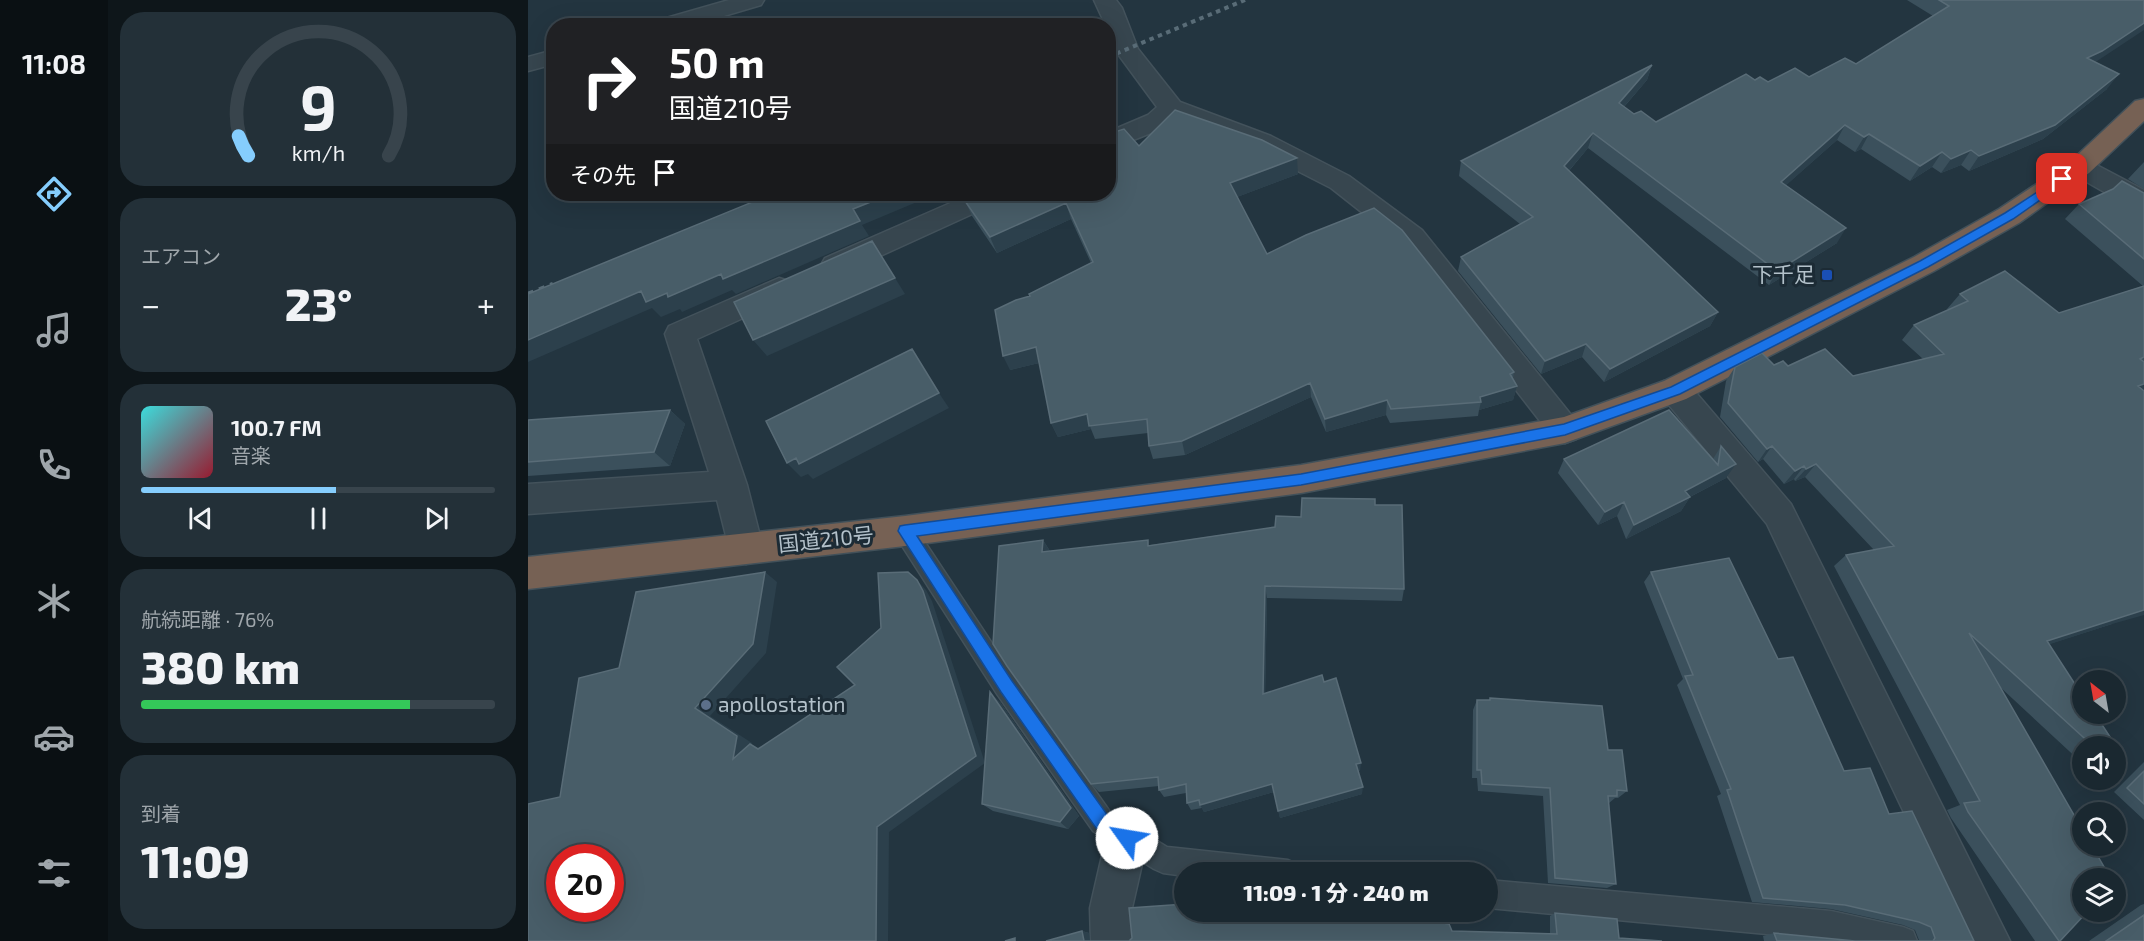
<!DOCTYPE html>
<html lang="ja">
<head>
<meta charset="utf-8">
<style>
	:root { --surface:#1a2830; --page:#233038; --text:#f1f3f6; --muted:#9fa6ab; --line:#38444c; --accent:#85cdfd }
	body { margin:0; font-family:"Exo 2","Noto Sans JP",sans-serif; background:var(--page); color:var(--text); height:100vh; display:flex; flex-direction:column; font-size:22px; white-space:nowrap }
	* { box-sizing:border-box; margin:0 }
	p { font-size:20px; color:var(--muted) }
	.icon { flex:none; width:33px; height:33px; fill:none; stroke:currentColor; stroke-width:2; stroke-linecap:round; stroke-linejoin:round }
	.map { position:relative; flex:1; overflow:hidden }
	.drawer { display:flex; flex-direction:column; gap:12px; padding:12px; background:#0e161a; width:420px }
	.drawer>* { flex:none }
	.banner { position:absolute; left:18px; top:18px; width:570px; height:183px; border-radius:24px; box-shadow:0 6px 24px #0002,0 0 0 2px var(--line); background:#202124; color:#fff; overflow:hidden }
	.needle { width:39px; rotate:329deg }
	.fabs { position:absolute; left:1544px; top:670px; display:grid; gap:12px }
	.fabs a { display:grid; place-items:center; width:54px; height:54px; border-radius:50%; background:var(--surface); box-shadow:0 6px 24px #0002,0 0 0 2px var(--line); font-size:30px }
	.speed { position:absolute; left:18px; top:844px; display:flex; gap:12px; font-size:30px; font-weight:700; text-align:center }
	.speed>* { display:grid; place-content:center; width:78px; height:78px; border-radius:50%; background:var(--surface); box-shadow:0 6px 24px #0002,0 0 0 2px var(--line); line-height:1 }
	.speed .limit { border:9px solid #d22; background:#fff; color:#111 }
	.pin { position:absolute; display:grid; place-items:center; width:51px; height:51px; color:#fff; margin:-26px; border-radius:12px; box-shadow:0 3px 9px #0006 }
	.me { position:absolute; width:66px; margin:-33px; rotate:302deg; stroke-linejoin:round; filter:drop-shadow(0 0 4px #0008) }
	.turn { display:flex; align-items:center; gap:21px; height:126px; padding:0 24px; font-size:27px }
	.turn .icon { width:78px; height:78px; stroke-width:2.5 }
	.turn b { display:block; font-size:42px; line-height:51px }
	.then { display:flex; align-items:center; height:57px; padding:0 24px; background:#0003; gap:12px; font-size:22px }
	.big { font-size:45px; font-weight:800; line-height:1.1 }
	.drawer .card { flex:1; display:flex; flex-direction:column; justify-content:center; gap:9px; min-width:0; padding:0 21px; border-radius:24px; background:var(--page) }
	.drawer .dial { align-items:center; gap:0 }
	.dial svg { height:156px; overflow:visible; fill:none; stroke:var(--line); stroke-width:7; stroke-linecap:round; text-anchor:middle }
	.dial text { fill:var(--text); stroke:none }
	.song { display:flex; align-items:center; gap:18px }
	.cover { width:72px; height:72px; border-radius:9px; background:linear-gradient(135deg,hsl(180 70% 55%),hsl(350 70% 35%)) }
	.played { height:6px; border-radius:3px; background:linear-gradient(90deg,var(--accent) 55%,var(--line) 55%) }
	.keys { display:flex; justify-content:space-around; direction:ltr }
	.heat { display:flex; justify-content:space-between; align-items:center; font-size:33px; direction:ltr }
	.charge { height:9px; border-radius:4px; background:linear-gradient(90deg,#34c759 76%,var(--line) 0) }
	.trip { position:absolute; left:646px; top:862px; width:324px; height:60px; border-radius:30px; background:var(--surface); box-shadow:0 6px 24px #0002,0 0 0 2px var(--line); font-weight:800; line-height:60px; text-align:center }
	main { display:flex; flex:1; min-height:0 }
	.tabs { display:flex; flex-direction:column; width:108px; justify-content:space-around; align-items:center; background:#0a1013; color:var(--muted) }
	.tabs .icon { width:42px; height:42px }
	.tabs .selected { color:var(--accent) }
	.tabs b { font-size:27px; color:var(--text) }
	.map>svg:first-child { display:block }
</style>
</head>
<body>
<main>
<nav class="tabs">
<b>11:08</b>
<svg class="icon selected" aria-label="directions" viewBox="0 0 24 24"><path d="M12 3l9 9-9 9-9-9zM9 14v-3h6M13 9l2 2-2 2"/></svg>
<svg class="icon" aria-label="music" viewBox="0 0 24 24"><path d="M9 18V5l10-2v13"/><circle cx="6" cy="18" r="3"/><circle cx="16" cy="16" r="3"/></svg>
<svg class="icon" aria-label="phone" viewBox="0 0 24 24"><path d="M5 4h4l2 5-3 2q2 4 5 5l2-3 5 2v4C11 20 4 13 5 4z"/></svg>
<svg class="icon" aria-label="climate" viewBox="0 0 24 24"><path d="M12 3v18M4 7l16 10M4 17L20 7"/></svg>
<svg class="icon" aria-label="car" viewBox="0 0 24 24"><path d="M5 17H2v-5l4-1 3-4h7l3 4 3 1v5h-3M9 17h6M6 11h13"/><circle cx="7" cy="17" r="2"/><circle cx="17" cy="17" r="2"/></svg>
<svg class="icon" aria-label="filters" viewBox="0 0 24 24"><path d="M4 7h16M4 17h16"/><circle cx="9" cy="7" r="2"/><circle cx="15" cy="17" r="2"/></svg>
</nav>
<section class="drawer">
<div class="card dial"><svg viewBox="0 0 100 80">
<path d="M14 69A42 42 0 1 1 86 69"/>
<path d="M14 69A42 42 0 0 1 9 59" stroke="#85cdfd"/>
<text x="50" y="56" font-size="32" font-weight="700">9</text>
<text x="50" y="72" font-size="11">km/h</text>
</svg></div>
<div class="card"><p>エアコン</p>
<div class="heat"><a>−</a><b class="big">23°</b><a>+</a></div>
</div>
<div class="card">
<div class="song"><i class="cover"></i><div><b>100.7 FM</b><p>音楽</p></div></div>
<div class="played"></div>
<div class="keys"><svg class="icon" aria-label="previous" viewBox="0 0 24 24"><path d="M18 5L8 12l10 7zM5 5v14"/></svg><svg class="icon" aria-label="pause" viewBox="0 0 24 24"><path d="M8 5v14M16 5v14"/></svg><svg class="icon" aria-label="next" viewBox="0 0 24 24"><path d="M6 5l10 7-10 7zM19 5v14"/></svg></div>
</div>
<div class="card"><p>航続距離 · 76%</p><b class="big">380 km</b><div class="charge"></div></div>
<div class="card"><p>到着</p><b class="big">11:09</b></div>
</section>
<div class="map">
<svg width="1616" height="941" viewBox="0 0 1616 941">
	<rect width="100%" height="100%" fill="#233540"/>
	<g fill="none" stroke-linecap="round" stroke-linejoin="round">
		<defs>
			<path id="lane" d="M 377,521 L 385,524 L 487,678 L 583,813 L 639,847 L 760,860 L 769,864 L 773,873 L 657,873 L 657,876 L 635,873 L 626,869 L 565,831 L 469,694 L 369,538 L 366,531 L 369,524 Z
				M 960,880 L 1303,911 L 1375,927 L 1385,931 L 1389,941 L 1313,941 L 960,908 Z"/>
			<path id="street" d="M 201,0 L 236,0 L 233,5 L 162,26 L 125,26 L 128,21 Z
				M 566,0 L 588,0 L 594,8 L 610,49 L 652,102 L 743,136 L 821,176 L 894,230 L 1048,421 L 1053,430 L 1048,439 L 1037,443 L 1026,439 L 874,244 L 803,188 L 725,148 L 647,118 L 638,127 L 580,150 L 580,132 L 620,115 L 629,107 L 587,50 L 580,26 L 578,26 Z
				M 26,50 L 26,64 L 0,71 L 0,57 Z
				M 1552,158 L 1561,161 L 1616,190 L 1616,211 L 1606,209 L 1543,173 L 1539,167 L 1543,161 Z
				M 443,194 L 479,194 L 475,200 L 317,272 L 307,275 L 297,272 L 293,265 L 297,258 Z
				M 251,278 L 261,281 L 265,289 L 261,297 L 169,339 L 219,485 L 235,548 L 230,559 L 218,564 L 206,559 L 201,548 L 189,500 L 0,514 L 0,484 L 181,472 L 137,334 L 141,326 Z
				M 1147,378 L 1158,381 L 1263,504 L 1482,941 L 1437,941 L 1239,524 L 1136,399 L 1131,390 L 1136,381 Z
				M 599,817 L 614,823 L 620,838 L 604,908 L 607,941 L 563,941 L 562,908 L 578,838 L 584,823 Z"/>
			<path id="highway" d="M 1616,99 L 1616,121 L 1561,173 L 1491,223 L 1406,271 L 1158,399 L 1037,443 L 773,493 L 377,546 L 0,589 L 0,557 L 377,516 L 773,465 L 1036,417 L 1136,381 L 1386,257 L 1471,209 L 1543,161 L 1607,101 Z"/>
		</defs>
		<use href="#lane" stroke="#43525b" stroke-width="3"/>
		<use href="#street" stroke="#43525b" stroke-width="3"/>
		<use href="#highway" stroke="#42515a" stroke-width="3"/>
		<use href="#lane" fill="#37464f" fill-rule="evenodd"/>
		<use href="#street" fill="#37464f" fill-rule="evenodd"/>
		<use href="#highway" fill="#766154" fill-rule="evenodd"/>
		<path stroke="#596c77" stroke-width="4" stroke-dasharray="4.5 4.5" stroke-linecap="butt" d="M 580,57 L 717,0"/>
		<path stroke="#596c77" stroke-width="4.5" stroke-dasharray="6 6" stroke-linecap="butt" d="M 0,294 L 25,284"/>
	</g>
	<path fill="#3b505c" d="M 1379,0 L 1616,0 L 1567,62 L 1579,89 L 1515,139 L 1441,171 L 1433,165 L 1413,173 L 1404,167 L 1382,181 L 1333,149 L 1327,152 L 1309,140 L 1258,185 L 1309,243 L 1241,285 L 1060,148 L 1041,171 L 1190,312 L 1182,326 L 1076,382 L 1054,357 L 1013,374 L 930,271 L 933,257 L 992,224 L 931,176 L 933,161 L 1124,65 L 1119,80 L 1096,107 L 1106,114 L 1128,122 L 1227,80 L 1240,82 L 1281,77 L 1328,64 L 1405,16 Z
		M 611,146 L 770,174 L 709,197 L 739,254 L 986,372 L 985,378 L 989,386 L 985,400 L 951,410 L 950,416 L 862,423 L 858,415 L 798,432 L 783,397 L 657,455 L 625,459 L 621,446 L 620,433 L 567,439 L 563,429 L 530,437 L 523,423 L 511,363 L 482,370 L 502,296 L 501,294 L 563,263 L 543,219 L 469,253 L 444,216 L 437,201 Z
		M 1616,162 L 1616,189 L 1600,179 Z
		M 1616,193 L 1616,391 L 1584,624 L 1521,644 L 1566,747 L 1554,747 L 1554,763 L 1472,687 L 1532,941 L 1507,941 L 1423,818 L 1419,810 L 1432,805 L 1306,566 L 1318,555 L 1346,550 L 1277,477 L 1267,481 L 1266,479 L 1256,484 L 1235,459 L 1230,462 L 1192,417 L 1198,381 L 1207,367 L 1246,365 L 1325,376 L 1395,359 L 1374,340 L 1386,325 L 1421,310 L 1419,309 L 1432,294 L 1531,313 L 1615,286 L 1537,219 L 1551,204 Z
		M 142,410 L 157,424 L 142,466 L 0,476 L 0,420 Z
		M 1193,446 L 1198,478 L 1162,497 L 1153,511 L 1098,539 L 1089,516 L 1070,525 L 1030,473 L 1036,459 L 1185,459 Z
		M 847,505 L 876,589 L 874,601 L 739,598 L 737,693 L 796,682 L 832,771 L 830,771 L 834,794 L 752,818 L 746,792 L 676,812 L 674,808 L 663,810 L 659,803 L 658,793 L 636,797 L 631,790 L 631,786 L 571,792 L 563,784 L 515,540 L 522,551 L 622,545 L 747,527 L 773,517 Z
		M 1123,572 L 1250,659 L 1316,771 L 1361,814 L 1446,941 L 1236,941 L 1235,936 L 1246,933 L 1327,941 L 1391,940 L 1387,930 L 1375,925 L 1303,909 L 1224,902 L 1189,796 L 1193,794 L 1149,685 L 1155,679 L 1116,582 Z
		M 962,698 L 1080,750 L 1099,791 L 1090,798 L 1087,798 L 1081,803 L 1088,884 L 1079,888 L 1020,883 L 1015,796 L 950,791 L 949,778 L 944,778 L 945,710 L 949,700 L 961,700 Z
		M 472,702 L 551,816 L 540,829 L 465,811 L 454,804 Z
		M 1616,762 L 1616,820 L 1586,792 Z
		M 657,904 L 657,912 L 844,912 L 921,924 L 924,931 L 1022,934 L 1022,916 L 1027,913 L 1089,919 L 1091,938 L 1134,941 L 518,941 L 554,931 L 561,933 L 562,941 L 601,941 L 604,938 L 601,908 Z
		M 1616,904 L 1616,941 L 1561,941 L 1613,905 Z"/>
	<path fill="#2c404c" d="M 1616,23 L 1616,30 L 1563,65 L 1559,58 Z
		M 1124,65 L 1119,80 L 1086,118 L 1091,103 Z
		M 1591,74 L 1579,89 L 1515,139 L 1441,171 L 1451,156 Z
		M 581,111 L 585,128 L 580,130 Z
		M 1317,125 L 1309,140 L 1246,196 L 1253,182 Z
		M 1065,133 L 1060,148 L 1032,181 L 1036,166 Z
		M 1341,134 L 1333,149 L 1327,152 L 1336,137 Z
		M 1443,150 L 1433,165 L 1413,173 L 1423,159 Z
		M 1414,152 L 1404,167 L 1382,181 L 1392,166 Z
		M 769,158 L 770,174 L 704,199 L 702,183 Z
		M 363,194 L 408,194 L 334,225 L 341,236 L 208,294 L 204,290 L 154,312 L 152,309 L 133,317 L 124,308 L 0,362 L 0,340 L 113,291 L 325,209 Z
		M 430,194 L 439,194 L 431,197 Z
		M 538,203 L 543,219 L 469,253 L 462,237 Z
		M 1318,228 L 1309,243 L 1241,285 L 1249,271 Z
		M 367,278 L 377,294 L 239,356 L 225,340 Z
		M 1190,312 L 1182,326 L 1076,382 L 1082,369 Z
		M 1058,344 L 1054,357 L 1013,374 L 1017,361 Z
		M 508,347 L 515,362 L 482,370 L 475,356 Z
		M 782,383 L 783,397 L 657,455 L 654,441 Z
		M 1616,384 L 1616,391 L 1593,400 L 1610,386 Z
		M 989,386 L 985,400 L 951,410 L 953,402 L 952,397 Z
		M 411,393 L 421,408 L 285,479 L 280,474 L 273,477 L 259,463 Z
		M 859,400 L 858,415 L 798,432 L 797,419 Z
		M 142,410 L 157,424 L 142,466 L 126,452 Z
		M 559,414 L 563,429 L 530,437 L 523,423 Z
		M 1244,446 L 1235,459 L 1230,462 L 1239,449 Z
		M 1208,464 L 1198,478 L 1150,503 L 1162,497 L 1153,511 L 1098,539 L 1106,525 L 1157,491 Z
		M 1288,464 L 1277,477 L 1267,481 L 1278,469 Z
		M 1276,466 L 1266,479 L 1256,484 L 1267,471 Z
		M 1096,502 L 1089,516 L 1070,525 L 1077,512 Z
		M 515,540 L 523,553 L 514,552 Z
		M 237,572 L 249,582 L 238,653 L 182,716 L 224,743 L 224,745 L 236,751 L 205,759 L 167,708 Z
		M 389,580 L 398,590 L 404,601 L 457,763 L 361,832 L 360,941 L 348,941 L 349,827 Z
		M 737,586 L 739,598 L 737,704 L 735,694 Z
		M 1616,610 L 1616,615 L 1584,624 L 1501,651 L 1519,641 Z
		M 462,692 L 472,702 L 551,816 L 540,829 L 532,822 Z
		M 833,763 L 832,771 L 827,772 L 828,764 Z
		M 744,784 L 746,792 L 676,812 L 672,805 Z
		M 835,787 L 834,794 L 752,818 L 750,811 Z
		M 554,931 L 561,933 L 562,941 L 556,941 Z"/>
	<path fill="#485d68" stroke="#596c77" stroke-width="1.5" fill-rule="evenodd" d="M 1411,0 L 1616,0 L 1616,23 L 1574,51 L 1559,58 L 1591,74 L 1527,125 L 1451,156 L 1443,150 L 1423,159 L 1414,152 L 1392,166 L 1341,134 L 1336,137 L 1317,125 L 1253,182 L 1318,228 L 1249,271 L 1065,133 L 1036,166 L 1190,312 L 1082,369 L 1058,344 L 1017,361 L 933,257 L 1005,217 L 933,161 L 1124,65 L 1091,103 L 1106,114 L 1113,111 L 1128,122 L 1218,74 L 1227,80 L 1232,77 L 1240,82 L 1267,68 L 1281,77 L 1317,58 L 1328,64 L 1421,6 Z
		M 647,110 L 734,140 L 769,158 L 702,183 L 739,254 L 778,235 L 846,208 L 874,230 L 986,372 L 982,374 L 989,386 L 952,397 L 953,402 L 863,409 L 859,400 L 797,419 L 782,383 L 654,441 L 621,446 L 619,419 L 561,426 L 559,414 L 523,423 L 508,347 L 475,356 L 467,310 L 488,300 L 502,296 L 501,294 L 565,262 L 538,203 L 462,237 L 437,201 L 453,194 L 580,194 L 580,134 L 596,129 L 611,146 Z
		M 1594,181 L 1616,193 L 1616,259 L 1551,204 L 1585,189 Z
		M 244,194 L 363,194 L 325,209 L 332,221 L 195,279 L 193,274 L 140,297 L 139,293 L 118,302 L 113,291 L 0,340 L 0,294 Z
		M 344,241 L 367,278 L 225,340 L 206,302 Z
		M 1477,271 L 1531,313 L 1616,286 L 1616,357 L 1612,359 L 1616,362 L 1616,384 L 1610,386 L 1616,391 L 1616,610 L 1519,641 L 1554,695 L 1554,714 L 1567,714 L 1592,752 L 1587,756 L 1587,747 L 1566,747 L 1441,633 L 1554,829 L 1554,846 L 1564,846 L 1583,879 L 1554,879 L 1554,912 L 1559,912 L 1532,941 L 1531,941 L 1440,812 L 1436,803 L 1452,801 L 1318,555 L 1366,546 L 1288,464 L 1278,469 L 1276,466 L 1267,471 L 1244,446 L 1239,449 L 1200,403 L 1207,367 L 1234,353 L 1246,365 L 1255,361 L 1260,366 L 1297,349 L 1325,376 L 1416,354 L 1386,325 L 1440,301 L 1432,294 Z
		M 384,349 L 411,393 L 271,464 L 268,458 L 259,463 L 238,421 Z
		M 142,410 L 126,452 L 0,462 L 0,420 Z
		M 1141,410 L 1190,465 L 1193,446 L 1208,464 L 1157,491 L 1162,497 L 1106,525 L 1096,502 L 1077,512 L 1036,459 Z
		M 774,498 L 847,499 L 847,505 L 874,505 L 876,589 L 737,586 L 735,694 L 794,675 L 796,682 L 808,678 L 833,763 L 828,764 L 835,787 L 750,811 L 744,784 L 672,805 L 671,800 L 659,803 L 658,784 L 631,790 L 630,777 L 563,784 L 479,666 L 465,644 L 471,546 L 515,540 L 514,552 L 620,540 L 620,546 L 747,527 L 748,516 L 773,517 Z
		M 1201,558 L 1250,659 L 1265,657 L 1316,771 L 1342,768 L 1361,814 L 1384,811 L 1446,941 L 1249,941 L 1246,933 L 1327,941 L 1405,941 L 1407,938 L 1403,927 L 1391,922 L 1317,905 L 1235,898 L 1199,790 L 1203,789 L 1157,676 L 1165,675 L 1123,572 Z
		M 237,572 L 225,644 L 167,708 L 209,736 L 205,759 L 222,744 L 230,749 L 327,685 L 309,667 L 353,628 L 350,573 L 380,572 L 389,580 L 395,591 L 448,756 L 349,827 L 348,941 L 0,941 L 0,804 L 32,797 L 51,678 L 91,668 L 108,592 ZM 32,858 L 82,858 L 82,909 L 32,909 Z
		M 462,692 L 543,808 L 532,822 L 454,804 Z
		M 962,698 L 1074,706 L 1080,750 L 1094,750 L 1099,791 L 1089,790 L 1089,796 L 1080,796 L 1088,884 L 1027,878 L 1022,788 L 954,784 L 953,770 L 949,770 L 949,700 L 962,700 Z
		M 1616,771 L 1616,804 L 1599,788 Z
		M 657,904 L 657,912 L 844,912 L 921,924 L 924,931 L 1029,934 L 1027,913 L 1089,919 L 1091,938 L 1134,941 L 518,941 L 554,931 L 556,941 L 601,941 L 604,938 L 601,908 Z
		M 1616,915 L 1616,941 L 1578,941 Z
		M 487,938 L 487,941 L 477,941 Z"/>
	<path fill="#1a73e8" stroke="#114b97" stroke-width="1.5" d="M 1534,176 L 1538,177 L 1538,182 L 1485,219 L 1400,267 L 1152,394 L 1037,435 L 773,485 L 389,536 L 484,681 L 580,816 L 605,832 L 607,838 L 605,844 L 599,847 L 568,828 L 473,692 L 370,531 L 372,526 L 377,525 L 773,474 L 1036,424 L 1143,387 L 1392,261 L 1477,213 Z"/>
	<rect fill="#1a4fb4" stroke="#1c2b35" stroke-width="2" x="1293" y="269" width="12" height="12" rx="3"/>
	<circle fill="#5c6f8a" stroke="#1c2b35" stroke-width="2" cx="178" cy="705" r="6"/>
	<g text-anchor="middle" stroke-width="6" stroke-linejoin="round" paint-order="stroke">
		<g font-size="21" fill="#b3c1ca" stroke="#1c2b35" text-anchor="end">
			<text x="1287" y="282">下千足</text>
			<text x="190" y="712" text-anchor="start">apollostation</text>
		</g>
		<g font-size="21" fill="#b3c1ca" stroke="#1c2b35">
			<text transform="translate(298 540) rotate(-6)" y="7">国道210号</text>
		</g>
	</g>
</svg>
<div class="fabs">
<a><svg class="needle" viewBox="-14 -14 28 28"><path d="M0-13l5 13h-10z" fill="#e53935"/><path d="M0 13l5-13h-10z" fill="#9fa6ab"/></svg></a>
<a><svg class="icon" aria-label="sound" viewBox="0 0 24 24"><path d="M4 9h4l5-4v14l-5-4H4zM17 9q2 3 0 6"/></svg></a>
<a><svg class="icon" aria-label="search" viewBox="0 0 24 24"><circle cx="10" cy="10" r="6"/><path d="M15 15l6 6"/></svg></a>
<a><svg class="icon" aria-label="layers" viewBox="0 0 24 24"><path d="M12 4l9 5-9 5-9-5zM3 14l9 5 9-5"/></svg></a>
</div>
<div class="speed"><div class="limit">20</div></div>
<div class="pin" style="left:1534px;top:179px;background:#d93025"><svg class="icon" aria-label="arrive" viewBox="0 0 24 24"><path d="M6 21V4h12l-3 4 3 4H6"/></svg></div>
<svg class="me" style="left:599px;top:838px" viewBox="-20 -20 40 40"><circle r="19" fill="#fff"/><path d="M0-13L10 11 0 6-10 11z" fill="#1a73e8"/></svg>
<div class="trip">11:09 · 1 分 · 240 m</div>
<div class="banner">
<div class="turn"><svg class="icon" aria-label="right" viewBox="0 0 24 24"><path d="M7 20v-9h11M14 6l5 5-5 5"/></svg><div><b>50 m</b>国道210号</div></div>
<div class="then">その先<svg class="icon" aria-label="arrive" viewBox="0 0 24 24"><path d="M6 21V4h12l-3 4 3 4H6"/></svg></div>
</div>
</div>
</main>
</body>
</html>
